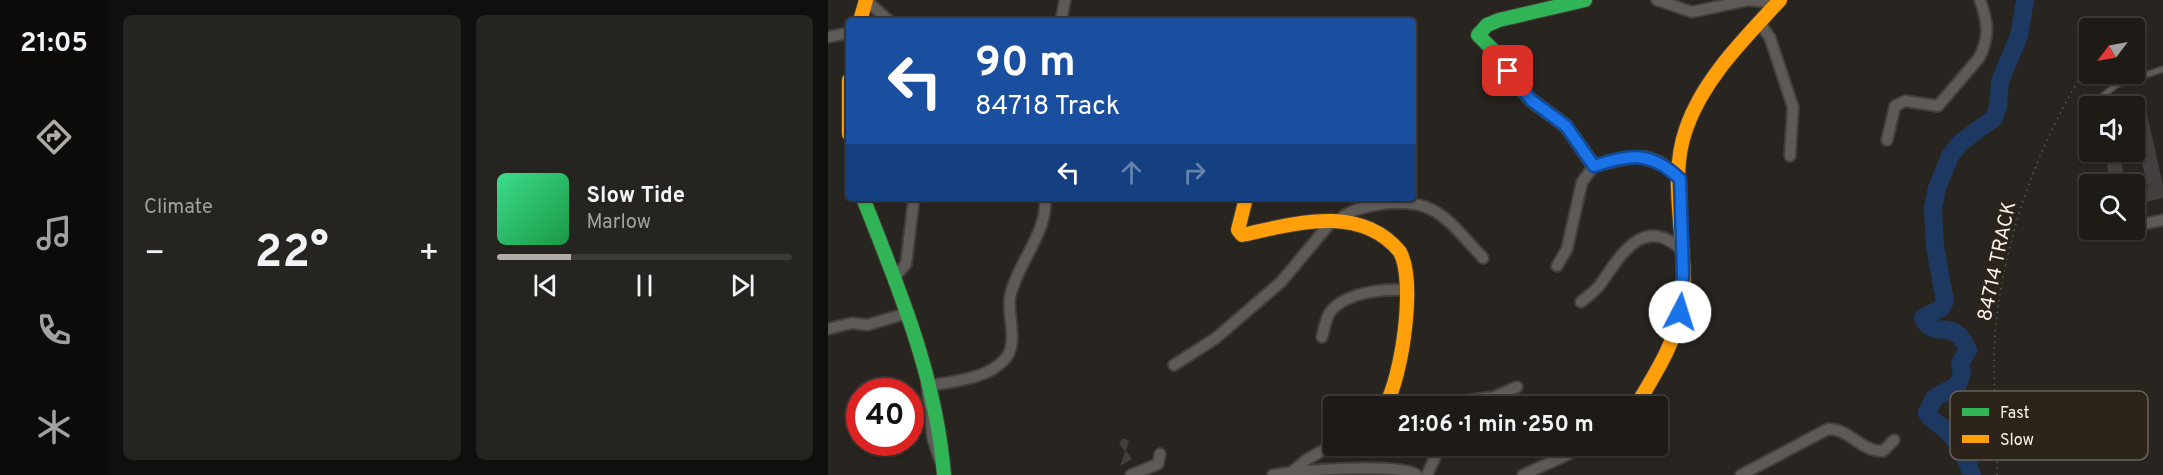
<!DOCTYPE html>
<html lang="en">
<head>
<meta charset="utf-8">
<style>
	:root { --surface:#1e1b17; --page:#262420; --text:#f1f3f6; --muted:#a1a1a1; --line:#3c3936; --accent:#b0aba5 }
	body { margin:0; font-family:Overpass,sans-serif; background:var(--page); color:var(--text); height:100vh; display:flex; flex-direction:column; font-size:22px; white-space:nowrap }
	* { box-sizing:border-box; margin:0 }
	p { font-size:20px; color:var(--muted) }
	.icon { flex:none; width:33px; height:33px; fill:none; stroke:currentColor; stroke-width:2; stroke-linecap:round; stroke-linejoin:round }
	.map { position:relative; flex:1; overflow:hidden }
	.panel { display:flex; flex-direction:column; gap:15px; padding:15px; background:#100f0d; width:720px }
	.panel>* { flex:none }
	.hud { position:absolute; left:18px; top:18px; width:570px; height:183px; border-radius:6px; box-shadow:0 2px 4px #0004,0 0 0 2px var(--line); background:#1a4fa0; color:#fff; overflow:hidden }
	.needle { width:39px; rotate:238deg }
	.fabs { position:absolute; left:1251px; top:18px; display:grid; gap:12px }
	.fabs a { display:grid; place-items:center; width:66px; height:66px; border-radius:6px; background:var(--surface); box-shadow:0 2px 4px #0004,0 0 0 2px var(--line); font-size:30px }
	.speed { position:absolute; left:18px; top:378px; display:flex; gap:12px; font-size:30px; font-weight:700; text-align:center }
	.speed>* { display:grid; place-content:center; width:78px; height:78px; border-radius:50%; background:var(--surface); box-shadow:0 2px 4px #0004,0 0 0 2px var(--line); line-height:1 }
	.speed .limit { border:9px solid #d22; background:#fff; color:#111 }
	.pin { position:absolute; display:grid; place-items:center; width:51px; height:51px; color:#fff; margin:-26px; border-radius:12px; box-shadow:0 3px 9px #0006 }
	.me { position:absolute; width:66px; margin:-33px; rotate:5deg; stroke-linejoin:round; filter:drop-shadow(0 0 4px #0008) }
	.turn { display:flex; align-items:center; gap:21px; height:126px; padding:0 30px; font-size:27px }
	.turn .icon { width:78px; height:78px; stroke-width:2.5 }
	.turn b { display:block; font-size:42px; line-height:51px }
	.lanes { display:flex; align-items:center; height:57px; padding:0 30px; background:#0003; justify-content:center; gap:30px; direction:ltr }
	.lanes .off { opacity:.35 }
	.big { font-size:45px; font-weight:700; line-height:1.1 }
	.panel .tile { flex:1; display:flex; flex-direction:column; justify-content:center; gap:9px; min-width:0; padding:0 21px; border-radius:9px; background:var(--page) }
	.song { display:flex; align-items:center; gap:18px }
	.cover { width:72px; height:72px; border-radius:9px; background:linear-gradient(135deg,hsl(150 70% 55%),hsl(140 70% 35%)) }
	.played { height:6px; border-radius:3px; background:linear-gradient(90deg,var(--accent) 25%,var(--line) 25%) }
	.keys { display:flex; justify-content:space-around; direction:ltr }
	.heat { display:flex; justify-content:space-between; align-items:center; font-size:33px; direction:ltr }
	.panel .tiles { flex:1; display:grid; gap:15px; grid-template-columns:repeat(2,1fr) }
	.trip { position:absolute; left:495px; top:396px; width:345px; height:60px; border-radius:6px; background:var(--surface); box-shadow:0 2px 4px #0004,0 0 0 2px var(--line); font-weight:700; line-height:60px; text-align:center }
	main { display:flex; flex:1; min-height:0 }
	.tab-bar { display:flex; flex-direction:column; width:108px; justify-content:space-around; align-items:center; background:#0c0b09; color:var(--muted) }
	.tab-bar .icon { width:42px; height:42px }
	.tab-bar .selected { color:var(--accent) }
	.tab-bar b { font-size:27px; color:var(--text) }
	.map>svg:first-child { display:block }
</style>
</head>
<body>
<main>
<nav class="tab-bar">
<b>21:05</b>
<svg class="icon selected" aria-label="directions" viewBox="0 0 24 24"><path d="M12 3l9 9-9 9-9-9zM9 14v-3h6M13 9l2 2-2 2"/></svg>
<svg class="icon" aria-label="music" viewBox="0 0 24 24"><path d="M9 18V5l10-2v13"/><circle cx="6" cy="18" r="3"/><circle cx="16" cy="16" r="3"/></svg>
<svg class="icon" aria-label="phone" viewBox="0 0 24 24"><path d="M5 4h4l2 5-3 2q2 4 5 5l2-3 5 2v4C11 20 4 13 5 4z"/></svg>
<svg class="icon" aria-label="climate" viewBox="0 0 24 24"><path d="M12 3v18M4 7l16 10M4 17L20 7"/></svg>
</nav>
<section class="panel">
<div class="tiles">
<div class="tile"><p>Climate</p>
<div class="heat"><a>−</a><b class="big">22°</b><a>+</a></div>
</div>
<div class="tile">
<div class="song"><i class="cover"></i><div><b>Slow Tide</b><p>Marlow</p></div></div>
<div class="played"></div>
<div class="keys"><svg class="icon" aria-label="previous" viewBox="0 0 24 24"><path d="M18 5L8 12l10 7zM5 5v14"/></svg><svg class="icon" aria-label="pause" viewBox="0 0 24 24"><path d="M8 5v14M16 5v14"/></svg><svg class="icon" aria-label="next" viewBox="0 0 24 24"><path d="M6 5l10 7-10 7zM19 5v14"/></svg></div>
</div>
</div>
</section>
<div class="map">
<svg width="1335" height="475" viewBox="0 0 1335 475">
	<rect width="100%" height="100%" fill="#28241f"/>
	<g fill="none" stroke-linecap="round" stroke-linejoin="round">
		<path stroke="#1e3961" stroke-width="18" d="M 1144,475 C 1139,460 1132,444 1120,432 C 1113,424 1104,423 1099,413 L 1106,398 L 1130,385 L 1134,373 L 1132,363 L 1140,350 C 1124,313 1106,343 1095,318 L 1113,308 L 1117,301 L 1107,247 L 1105,208 L 1109,188 L 1122,156 L 1132,143 L 1166,118 L 1170,107 L 1172,81 L 1191,36 L 1197,0"/>
	</g>
	<path fill="#423f3e" d="M 1315,96 L 1335,185 L 1335,198 L 1306,205 L 1306,190 L 1320,187 L 1306,131 L 1306,106 L 1293,106 L 1293,99 Z
		M 1277,152 L 1292,152 L 1297,184 L 1282,184 Z
		M 295,438 L 301,441 L 298,451 L 304,459 L 292,466 L 297,452 L 291,443 Z"/>
	<g fill="none" stroke-linecap="round" stroke-linejoin="round">
		<defs>
			<path id="lane" d="M 1276,95 L 1288,85 L 1335,69
				M 96,384 L 102,439 L 110,463"/>
			<path id="street" d="M 38,0 L 61,21
				M 829,0 L 864,12 L 921,0 L 948,3
				M 233,21 L 237,0
				M 932,23 L 942,38 L 965,107 L 962,156
				M 0,37 L 21,33
				M 1059,140 L 1067,106 L 1077,101 L 1110,106 L 1151,58 C 1162,37 1160,22 1152,0
				M 509,222 C 519,211 533,208 547,205 C 606,195 618,218 655,258
				M 1306,226 L 1335,220
				M 729,266 L 739,249 L 754,182 L 766,166 L 805,157 L 819,157 L 832,162 L 852,179
				M 66,278 L 78,264 L 86,198
				M 753,302 C 759,297 766,292 771,286 C 793,255 815,214 854,250
				M 0,329 L 24,323 L 39,325 L 80,313
				M 494,337 C 496,330 497,321 501,314 C 514,293 553,289 575,290
				M 346,365 L 388,338 L 453,282 L 504,221
				M 105,385 C 128,381 161,378 177,359 C 191,344 179,315 182,297 C 189,263 220,233 217,198
				M 629,406 L 636,401 L 666,397 L 689,387
				M 465,471 L 478,460 L 506,444
				M 303,475 L 330,464 L 332,454
				M 445,475 C 467,470 573,463 589,475
				M 599,475 L 612,446
				M 695,475 L 758,446
				M 913,475 L 1000,429 C 1020,428 1034,452 1055,451 L 1066,440"/>
			<path id="fast" d="M 757,0 L 671,20 L 659,25 L 650,35 L 673,58 L 684,79 L 703,100 L 738,126 L 766,166
				M 35,198 C 71,289 108,376 116,475"/>
			<path id="slow" d="M 32,21 L 38,0
				M 21,80 L 21,134
				M 418,198 L 410,230 L 414,235 C 465,224 532,203 572,252 C 588,282 574,377 557,406
				M 808,406 C 828,373 851,337 855,298 C 860,242 839,183 858,129 C 875,79 917,38 952,0"/>
		</defs>
		<use href="#lane" stroke="#423f3a" stroke-width="8"/>
		<use href="#street" stroke="#423f3a" stroke-width="14"/>
		<use href="#fast" stroke="#423f3a" stroke-width="16"/>
		<use href="#slow" stroke="#423f3a" stroke-width="16"/>
		<path stroke="#5e5b58" stroke-width="1.5" stroke-dasharray="1.5 4.5" stroke-linecap="butt" d="M 1169,475 C 1170,422 1162,368 1169,315 C 1180,228 1211,143 1258,68"/>
		<use href="#lane" stroke="#5e5a57" stroke-width="5"/>
		<use href="#street" stroke="#5e5a57" stroke-width="10"/>
		<use href="#fast" stroke="#30b455" stroke-width="14"/>
		<use href="#slow" stroke="#ff9f0a" stroke-width="14"/>
	</g>
	<g fill="none" stroke-linecap="round" stroke-linejoin="round">
		<defs>
			<path id="route" d="M 680,71 L 703,100 L 738,126 L 766,166 C 803,154 823,151 852,179 L 855,274 L 852,312"/>
		</defs>
		<use href="#route" stroke="#114b97" stroke-width="15"/>
		<use href="#route" stroke="#1a73e8" stroke-width="10"/>
	</g>
	<g text-anchor="middle" stroke-width="6" stroke-linejoin="round" paint-order="stroke">
		<g font-size="20" fill="#f9f3ed" stroke="#2c241b">
			<text transform="translate(1168 261) rotate(-78)" y="7">84714 TRACK</text>
		</g>
	</g>
	<rect x="1122" y="391" width="198" height="69" rx="9" fill="#2c241b" stroke="#6a625a" stroke-width="1.5"/>
	<rect x="1134" y="408" width="27" height="8" fill="#30b455"/>
	<rect x="1134" y="435" width="27" height="8" fill="#ff9f0a"/>
	<g font-size="16" fill="#f9f3ed">
		<text x="1172" y="418">Fast</text>
		<text x="1172" y="445">Slow</text>
	</g>
</svg>
<div class="fabs">
<a><svg class="needle" viewBox="-14 -14 28 28"><path d="M0-13l5 13h-10z" fill="#e53935"/><path d="M0 13l5-13h-10z" fill="#a1a1a1"/></svg></a>
<a><svg class="icon" aria-label="sound" viewBox="0 0 24 24"><path d="M4 9h4l5-4v14l-5-4H4zM17 9q2 3 0 6"/></svg></a>
<a><svg class="icon" aria-label="search" viewBox="0 0 24 24"><circle cx="10" cy="10" r="6"/><path d="M15 15l6 6"/></svg></a>
</div>
<div class="speed"><div class="limit">40</div></div>
<div class="pin" style="left:680px;top:71px;background:#d93025"><svg class="icon" aria-label="arrive" viewBox="0 0 24 24"><path d="M6 21V4h12l-3 4 3 4H6"/></svg></div>
<svg class="me" style="left:852px;top:312px" viewBox="-20 -20 40 40"><circle r="19" fill="#fff"/><path d="M0-13L10 11 0 6-10 11z" fill="#1a73e8"/></svg>
<div class="trip">21:06 · 1 min · 250 m</div>
<div class="hud">
<div class="turn"><svg class="icon" aria-label="left" viewBox="0 0 24 24"><path d="M17 20v-9H6M10 6l-5 5 5 5"/></svg><div><b>90 m</b>84718 Track</div></div>
<div class="lanes"><svg class="icon" aria-label="left" viewBox="0 0 24 24"><path d="M17 20v-9H6M10 6l-5 5 5 5"/></svg><svg class="icon off" aria-label="ahead" viewBox="0 0 24 24"><path d="M12 20V5M6 11l6-6 6 6"/></svg><svg class="icon off" aria-label="right" viewBox="0 0 24 24"><path d="M7 20v-9h11M14 6l5 5-5 5"/></svg></div>
</div>
</div>
</main>
</body>
</html>
